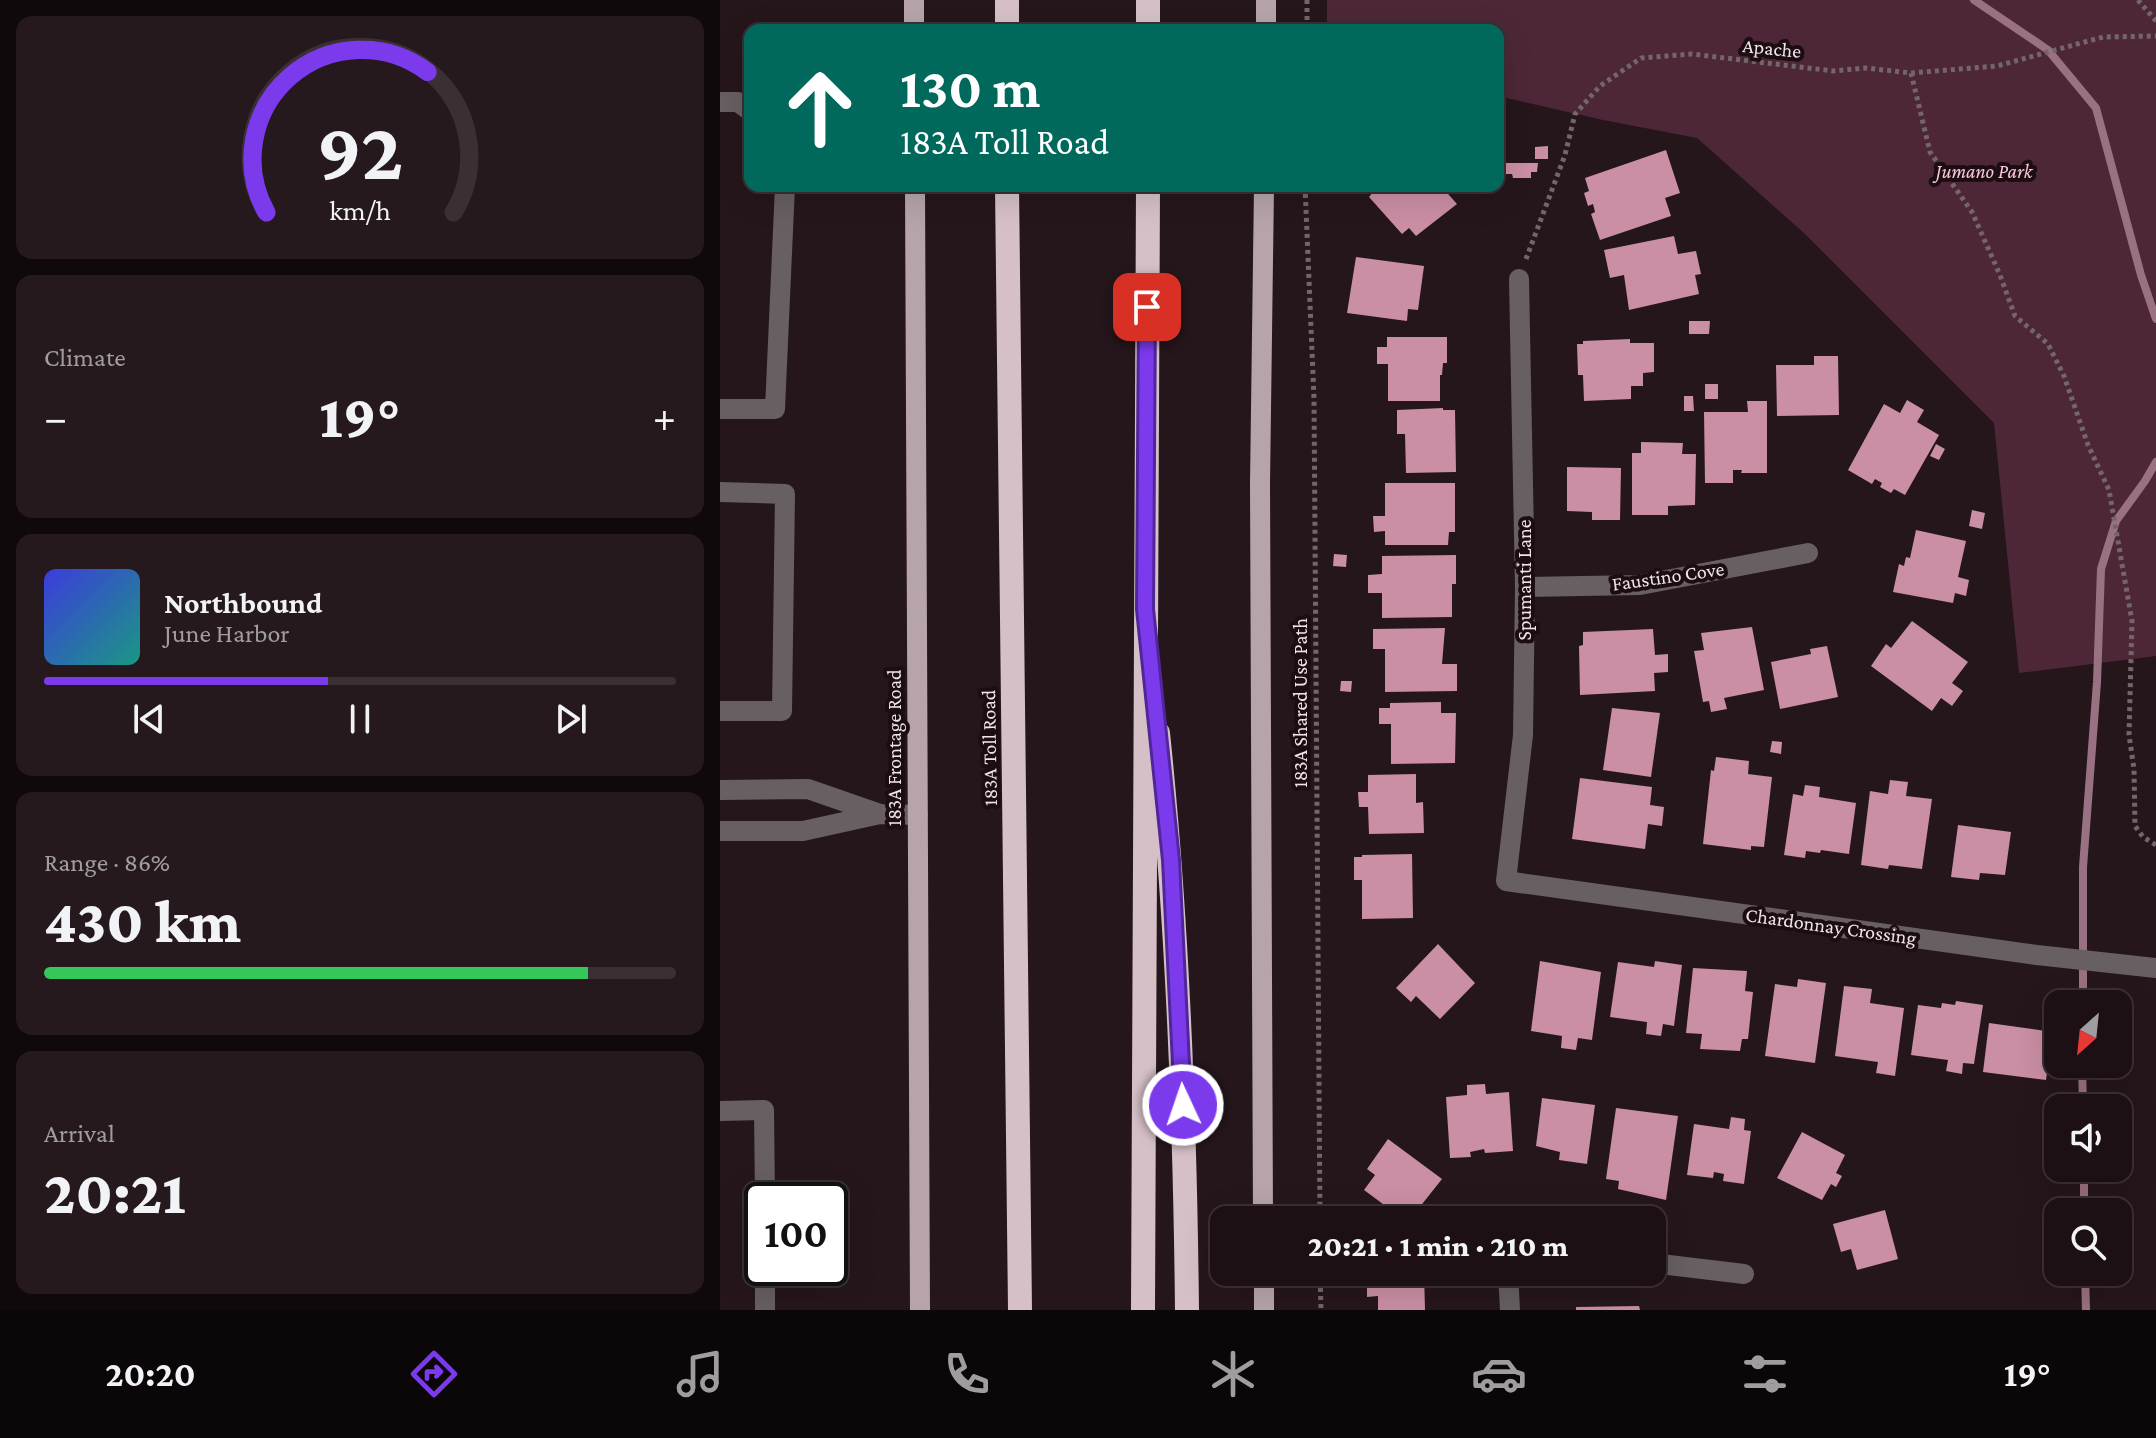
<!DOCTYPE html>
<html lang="en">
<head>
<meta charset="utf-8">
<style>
	:root { --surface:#1c1014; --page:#25191d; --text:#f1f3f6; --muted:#a09da0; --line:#3a3034; --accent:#7c3aed }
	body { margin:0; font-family:"Crimson Pro",serif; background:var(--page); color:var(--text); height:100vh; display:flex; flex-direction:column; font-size:30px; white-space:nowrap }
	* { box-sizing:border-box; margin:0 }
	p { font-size:26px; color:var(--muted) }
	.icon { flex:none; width:44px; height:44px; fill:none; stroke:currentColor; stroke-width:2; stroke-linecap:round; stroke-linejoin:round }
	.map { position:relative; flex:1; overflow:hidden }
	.sheet { display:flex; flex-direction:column; gap:16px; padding:16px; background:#0f090b; width:720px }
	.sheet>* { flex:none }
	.hud { position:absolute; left:24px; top:24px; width:760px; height:168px; border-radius:16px; box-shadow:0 8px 32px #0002,0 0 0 2px var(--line); background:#00695c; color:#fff; overflow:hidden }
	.needle { width:52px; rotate:207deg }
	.tools { position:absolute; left:1324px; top:990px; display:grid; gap:16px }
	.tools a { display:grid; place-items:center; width:88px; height:88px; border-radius:16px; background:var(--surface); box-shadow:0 8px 32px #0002,0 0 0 2px var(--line); font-size:40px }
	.speed { position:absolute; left:24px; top:1182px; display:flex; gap:16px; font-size:40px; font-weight:700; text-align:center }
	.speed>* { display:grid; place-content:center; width:104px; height:104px; border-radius:50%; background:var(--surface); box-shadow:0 8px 32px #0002,0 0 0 2px var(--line); line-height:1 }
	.speed .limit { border:4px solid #111; border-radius:12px; background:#fff; color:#111 }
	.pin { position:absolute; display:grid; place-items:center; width:68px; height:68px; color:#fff; margin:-34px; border-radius:16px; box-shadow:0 4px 12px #0006 }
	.me { position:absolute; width:88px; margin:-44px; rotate:357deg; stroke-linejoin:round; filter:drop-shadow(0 0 6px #0008) }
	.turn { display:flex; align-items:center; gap:28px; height:168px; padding:0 24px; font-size:36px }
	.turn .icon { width:104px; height:104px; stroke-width:2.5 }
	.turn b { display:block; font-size:56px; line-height:68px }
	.big { font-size:60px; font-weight:800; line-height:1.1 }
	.sheet .card { flex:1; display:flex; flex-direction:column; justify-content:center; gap:12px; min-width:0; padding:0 28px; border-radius:16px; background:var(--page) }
	.sheet .dial { align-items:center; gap:0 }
	.dial svg { height:208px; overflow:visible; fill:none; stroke:var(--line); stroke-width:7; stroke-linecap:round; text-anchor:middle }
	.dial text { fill:var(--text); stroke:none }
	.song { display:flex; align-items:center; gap:24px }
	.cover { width:96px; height:96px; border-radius:12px; background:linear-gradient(135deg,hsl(240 70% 55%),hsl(170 70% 35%)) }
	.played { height:8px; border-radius:4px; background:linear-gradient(90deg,var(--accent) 45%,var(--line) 45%) }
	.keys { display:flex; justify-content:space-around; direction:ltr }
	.heat { display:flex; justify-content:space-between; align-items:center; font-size:44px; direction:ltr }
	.charge { height:12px; border-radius:6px; background:linear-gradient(90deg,#34c759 86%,var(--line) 0) }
	.trip { position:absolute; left:490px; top:1206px; width:456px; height:80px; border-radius:16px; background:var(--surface); box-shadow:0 8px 32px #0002,0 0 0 2px var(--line); font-weight:800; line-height:80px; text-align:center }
	.tabs { display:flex; height:128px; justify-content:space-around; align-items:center; background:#0b0608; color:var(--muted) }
	.tabs .icon { width:56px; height:56px }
	.tabs .selected { color:var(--accent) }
	.tabs b { font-size:36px; color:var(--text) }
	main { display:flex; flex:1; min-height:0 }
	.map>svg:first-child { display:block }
</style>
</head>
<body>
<main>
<section class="sheet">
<div class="card dial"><svg viewBox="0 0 100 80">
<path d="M14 69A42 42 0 1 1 86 69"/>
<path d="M14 69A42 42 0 0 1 76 15" stroke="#7c3aed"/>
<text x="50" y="56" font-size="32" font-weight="700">92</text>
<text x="50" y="72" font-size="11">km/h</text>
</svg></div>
<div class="card"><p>Climate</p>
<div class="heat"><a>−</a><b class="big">19°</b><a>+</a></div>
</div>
<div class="card">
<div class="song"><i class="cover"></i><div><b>Northbound</b><p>June Harbor</p></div></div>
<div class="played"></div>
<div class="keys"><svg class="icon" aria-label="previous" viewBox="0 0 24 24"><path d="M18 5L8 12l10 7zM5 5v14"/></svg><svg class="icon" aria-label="pause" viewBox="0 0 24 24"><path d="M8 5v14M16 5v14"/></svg><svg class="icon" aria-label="next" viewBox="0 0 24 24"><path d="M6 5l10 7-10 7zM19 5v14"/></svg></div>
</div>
<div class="card"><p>Range · 86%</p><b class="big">430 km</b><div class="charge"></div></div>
<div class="card"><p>Arrival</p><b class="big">20:21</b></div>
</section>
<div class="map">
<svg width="1436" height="1310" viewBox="0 0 1436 1310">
	<rect width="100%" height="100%" fill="#25161b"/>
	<path fill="#4d2737" d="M 607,0 L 1436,0 L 1436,656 L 1299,673 L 1274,423 L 1085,234 L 977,138 L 883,120 L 778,96 L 778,30 L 607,30 Z"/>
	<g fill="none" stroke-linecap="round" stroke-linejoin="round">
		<path stroke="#9a7182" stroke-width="8" d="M 1254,0 L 1328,50 L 1376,108 L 1421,275 L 1436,319
			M 1363,1004 L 1363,867 L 1377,682 L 1381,569 L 1396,521 L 1425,481 L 1436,462
			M 1362,1064 L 1363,1108
			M 1364,1168 L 1364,1212
			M 1365,1272 L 1366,1310"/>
	</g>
	<path fill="#ca8ea5" d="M 828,146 L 828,159 L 815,159 L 815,147 Z
		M 946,150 L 960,193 L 945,198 L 951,216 L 880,240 L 871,214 L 875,212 L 873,204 L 868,206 L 864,193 L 869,191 L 865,178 Z
		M 781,163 L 818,163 L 817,172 L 811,172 L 811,178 L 793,178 L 792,174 L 781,174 Z
		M 648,186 L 721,186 L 737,204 L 696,236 L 689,228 L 682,234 L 649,197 L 653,192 Z
		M 954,236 L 958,254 L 976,251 L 981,274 L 975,275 L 979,294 L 909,310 L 904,275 L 890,278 L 884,250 Z
		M 636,257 L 704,266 L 698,310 L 688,309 L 687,321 L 627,313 Z
		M 969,321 L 990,321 L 989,334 L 969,334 Z
		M 667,337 L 727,337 L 727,363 L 723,363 L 722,375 L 720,375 L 720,401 L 668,401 L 668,364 L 657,364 L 657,347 L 667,347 Z
		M 910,339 L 910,343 L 934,343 L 934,372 L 923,373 L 923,386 L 911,386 L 911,399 L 864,401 L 863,375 L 858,375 L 857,344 L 863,344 L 863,341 Z
		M 1094,356 L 1118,356 L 1119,415 L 1057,416 L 1056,365 L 1094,365 Z
		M 985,384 L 998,384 L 998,399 L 985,399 Z
		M 964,396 L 973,396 L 974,411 L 964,411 Z
		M 1187,400 L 1204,410 L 1197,422 L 1219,435 L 1185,495 L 1174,489 L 1171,493 L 1160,487 L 1162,483 L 1155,479 L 1152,484 L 1128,470 L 1164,404 L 1180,413 Z
		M 1027,401 L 1047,401 L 1047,473 L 1021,473 L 1022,470 L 1013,470 L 1013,483 L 985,483 L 984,412 L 1028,412 Z
		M 723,408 L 723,410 L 735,410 L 736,472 L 686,473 L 685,434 L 677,434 L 677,410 Z
		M 921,442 L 963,443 L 962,454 L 976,454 L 975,505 L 948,506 L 948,515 L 912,515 L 912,453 L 921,453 Z
		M 1216,444 L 1225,449 L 1219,460 L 1210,456 Z
		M 847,467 L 901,468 L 900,520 L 872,520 L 872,512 L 847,511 Z
		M 665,483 L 735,483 L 735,532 L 729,532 L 728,545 L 665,545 L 665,531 L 654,532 L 653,516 L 665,516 Z
		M 1252,510 L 1265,513 L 1262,529 L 1249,526 Z
		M 1196,530 L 1246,541 L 1238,577 L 1249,580 L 1246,596 L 1235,593 L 1233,603 L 1173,592 L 1179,564 L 1184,566 L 1186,557 L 1190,558 Z
		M 614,554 L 627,555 L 626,567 L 613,566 Z
		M 736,555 L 736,584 L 732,584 L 732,617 L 662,618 L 662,593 L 648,593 L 648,575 L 662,574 L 662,556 Z
		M 1192,621 L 1248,662 L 1232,683 L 1243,691 L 1232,706 L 1221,698 L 1212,711 L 1151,666 L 1166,644 L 1171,648 Z
		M 1032,627 L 1044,690 L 1004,698 L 1007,709 L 991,712 L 989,701 L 983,702 L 974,651 L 984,650 L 981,633 Z
		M 725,628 L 722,664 L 737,664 L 737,691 L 665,692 L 665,649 L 653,649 L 653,629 Z
		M 933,629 L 935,655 L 948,654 L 948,672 L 934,673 L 935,691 L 860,695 L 859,646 L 863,645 L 863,632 Z
		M 1107,646 L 1118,697 L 1060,709 L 1051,662 L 1091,654 L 1090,649 Z
		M 621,681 L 632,681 L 631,692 L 620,691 Z
		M 721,702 L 721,713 L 736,713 L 735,763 L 671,764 L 671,724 L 659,724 L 659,708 L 670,708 L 670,703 Z
		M 892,708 L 940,713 L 931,777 L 883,770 Z
		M 1052,741 L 1062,742 L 1061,754 L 1050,752 Z
		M 996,757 L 1029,761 L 1028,774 L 1052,777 L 1044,847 L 1031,846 L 1031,850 L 983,844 L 991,770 L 994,771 Z
		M 696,774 L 696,803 L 703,802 L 704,833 L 649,834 L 648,807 L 639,807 L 638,792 L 648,792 L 648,775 Z
		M 860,778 L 932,787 L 930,805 L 944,807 L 942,826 L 928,824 L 925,849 L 852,839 Z
		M 1170,780 L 1188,782 L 1186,796 L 1212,799 L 1202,869 L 1169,865 L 1168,869 L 1141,865 L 1150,791 L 1168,794 Z
		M 1085,785 L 1100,787 L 1099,797 L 1136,803 L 1129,854 L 1101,850 L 1100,853 L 1086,851 L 1085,858 L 1064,855 L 1073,794 L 1083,796 Z
		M 1238,825 L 1291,832 L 1285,875 L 1260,873 L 1259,880 L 1231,877 Z
		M 692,854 L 693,918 L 642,919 L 642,880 L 634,880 L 634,857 L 642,857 L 642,855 Z
		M 718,944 L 755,983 L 720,1019 L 696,996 L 691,1002 L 676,988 Z
		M 820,961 L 881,972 L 872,1040 L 858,1038 L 856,1050 L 841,1048 L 842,1036 L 811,1031 Z
		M 935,961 L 962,965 L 954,1026 L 943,1024 L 941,1036 L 926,1034 L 927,1022 L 890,1017 L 898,962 L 934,967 Z
		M 973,968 L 1027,971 L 1025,991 L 1033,992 L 1028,1039 L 1022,1039 L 1020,1051 L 980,1049 L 982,1034 L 966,1033 Z
		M 1078,979 L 1106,983 L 1095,1063 L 1045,1056 L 1055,984 L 1077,987 Z
		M 1124,986 L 1152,989 L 1150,1003 L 1184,1008 L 1175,1076 L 1156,1073 L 1158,1062 L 1115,1056 Z
		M 1236,1001 L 1263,1005 L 1254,1064 L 1243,1063 L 1242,1074 L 1226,1071 L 1228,1060 L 1191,1055 L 1198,1005 L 1221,1008 L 1222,1003 L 1235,1005 Z
		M 1269,1023 L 1333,1032 L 1326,1080 L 1263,1072 Z
		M 765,1084 L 766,1094 L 789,1092 L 793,1151 L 765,1153 L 764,1149 L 750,1152 L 751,1157 L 730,1158 L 726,1097 L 747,1095 L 747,1085 Z
		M 822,1098 L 875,1105 L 867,1164 L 839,1160 L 840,1152 L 816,1146 Z
		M 896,1108 L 958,1116 L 946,1200 L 898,1189 L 899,1181 L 886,1179 Z
		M 1011,1117 L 1025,1119 L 1024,1130 L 1031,1131 L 1024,1184 L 1003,1181 L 1004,1174 L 994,1172 L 993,1178 L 967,1175 L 974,1124 L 1009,1129 Z
		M 1082,1132 L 1125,1155 L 1116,1173 L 1122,1176 L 1116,1187 L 1111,1184 L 1102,1200 L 1057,1178 Z
		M 668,1139 L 722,1179 L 691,1218 L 683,1211 L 679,1216 L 644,1190 L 655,1175 L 647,1169 Z
		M 1165,1210 L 1178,1259 L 1137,1270 L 1131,1249 L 1121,1252 L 1113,1224 Z
		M 658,1272 L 704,1272 L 705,1310 L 658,1310 L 658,1296 L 647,1297 L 647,1277 L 658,1277 Z
		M 919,1306 L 920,1310 L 856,1310 L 856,1307 Z"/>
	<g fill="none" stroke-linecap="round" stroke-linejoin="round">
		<path stroke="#73666a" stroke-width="5" stroke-dasharray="4 4" stroke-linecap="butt" d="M 587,0 L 587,30
			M 1418,0 L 1436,21
			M 1191,73 L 1210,152 L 1252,212 L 1280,275 L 1295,316 L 1328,344 L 1344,376 L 1368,445 L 1389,490 L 1412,621 L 1409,735 L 1414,769 L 1415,826 L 1423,837 L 1436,845
			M 585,186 L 594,398 L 600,1220
			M 806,259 L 845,155 L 855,114 L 880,86 L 921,58 L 972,54 L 1113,71 L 1146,68 L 1191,73 L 1277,66 L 1383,37 L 1436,36
			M 600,1272 L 601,1310"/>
		<path stroke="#675f62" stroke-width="20" d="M 0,102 L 18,102 L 30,111
			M 799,279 L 805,587 L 803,735 L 786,881 L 1317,955 L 1436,968
			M 0,409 L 55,409 L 65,186
			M 0,492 L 65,494 L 62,711 L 0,711
			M 805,587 L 920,585 L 1088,553
			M 0,790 L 88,789 L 160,814
			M 0,831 L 83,831 L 160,814 L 198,815
			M 0,1111 L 44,1110 L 45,1200
			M 932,1263 L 1024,1274
			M 45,1268 L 45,1310
			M 788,1272 L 790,1310"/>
		<path stroke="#b6a4aa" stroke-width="20" d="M 194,0 L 194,30
			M 546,30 L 546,0
			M 195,186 L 200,1310
			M 543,1220 L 540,484 L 544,186
			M 544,1272 L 544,1310"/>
		<path stroke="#d5c0c7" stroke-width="24" d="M 428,0 L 428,30
			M 287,30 L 287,0
			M 287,186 L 300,1310
			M 438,733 C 458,925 465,1117 467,1310
			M 423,1310 L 428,186"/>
	</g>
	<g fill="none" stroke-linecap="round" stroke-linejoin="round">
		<defs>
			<path id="route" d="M 427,307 L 425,609 L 451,860 L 463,1105"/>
		</defs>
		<use href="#route" stroke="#51269a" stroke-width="20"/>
		<use href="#route" stroke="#7c3aed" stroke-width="14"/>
	</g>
	<g text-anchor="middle" stroke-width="8" stroke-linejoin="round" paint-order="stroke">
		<g font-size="20" fill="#efe4e8" stroke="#1b0d12">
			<text transform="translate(1052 48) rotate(6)" y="7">Apache</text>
			<text transform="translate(948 576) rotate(-8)" y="7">Faustino Cove</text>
			<text transform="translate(804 580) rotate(-90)" y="7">Spumanti Lane</text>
			<text transform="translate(580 703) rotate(-90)" y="7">183A Shared Use Path</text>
			<text transform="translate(174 748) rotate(-90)" y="7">183A Frontage Road</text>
			<text transform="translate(269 748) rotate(-91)" y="7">183A Toll Road</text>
			<text transform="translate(1111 926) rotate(8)" y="7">Chardonnay Crossing</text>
		</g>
		<g font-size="20" font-style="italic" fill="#fbc5d9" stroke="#1b0d12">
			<text x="1264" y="178">Jumano Park</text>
		</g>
	</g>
</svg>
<div class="tools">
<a><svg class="needle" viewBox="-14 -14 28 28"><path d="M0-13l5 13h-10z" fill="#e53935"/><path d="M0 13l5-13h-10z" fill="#a09da0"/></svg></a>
<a><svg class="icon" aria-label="sound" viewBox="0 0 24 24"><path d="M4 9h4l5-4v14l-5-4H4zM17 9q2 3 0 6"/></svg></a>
<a><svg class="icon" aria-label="search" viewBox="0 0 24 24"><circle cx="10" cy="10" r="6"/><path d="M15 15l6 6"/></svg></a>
</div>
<div class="speed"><div class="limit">100</div></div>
<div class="pin" style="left:427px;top:307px;background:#d93025"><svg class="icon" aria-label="arrive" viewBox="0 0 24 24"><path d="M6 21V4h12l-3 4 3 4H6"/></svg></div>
<svg class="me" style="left:463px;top:1105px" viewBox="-20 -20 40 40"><circle r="17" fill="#7c3aed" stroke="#fff" stroke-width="3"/><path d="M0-11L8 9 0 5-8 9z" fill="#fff"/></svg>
<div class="trip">20:21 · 1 min · 210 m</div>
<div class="hud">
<div class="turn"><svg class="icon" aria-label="ahead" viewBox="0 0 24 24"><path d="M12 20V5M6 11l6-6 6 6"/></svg><div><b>130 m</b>183A Toll Road</div></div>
</div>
</div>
</main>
<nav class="tabs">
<b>20:20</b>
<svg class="icon selected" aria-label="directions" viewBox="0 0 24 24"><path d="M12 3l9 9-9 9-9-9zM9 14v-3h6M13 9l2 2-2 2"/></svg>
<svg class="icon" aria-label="music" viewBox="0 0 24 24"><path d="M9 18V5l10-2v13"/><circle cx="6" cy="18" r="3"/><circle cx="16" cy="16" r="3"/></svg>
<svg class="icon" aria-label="phone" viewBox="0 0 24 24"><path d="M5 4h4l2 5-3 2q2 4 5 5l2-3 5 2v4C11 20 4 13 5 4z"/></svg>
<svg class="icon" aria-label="climate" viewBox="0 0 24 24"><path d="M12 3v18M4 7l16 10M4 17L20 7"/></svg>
<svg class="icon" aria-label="car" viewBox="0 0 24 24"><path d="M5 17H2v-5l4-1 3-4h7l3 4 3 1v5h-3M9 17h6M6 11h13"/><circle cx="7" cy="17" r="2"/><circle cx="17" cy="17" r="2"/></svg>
<svg class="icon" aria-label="filters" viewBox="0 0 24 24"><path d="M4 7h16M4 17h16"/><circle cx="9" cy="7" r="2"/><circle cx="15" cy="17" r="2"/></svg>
<b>19°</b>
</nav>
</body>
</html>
